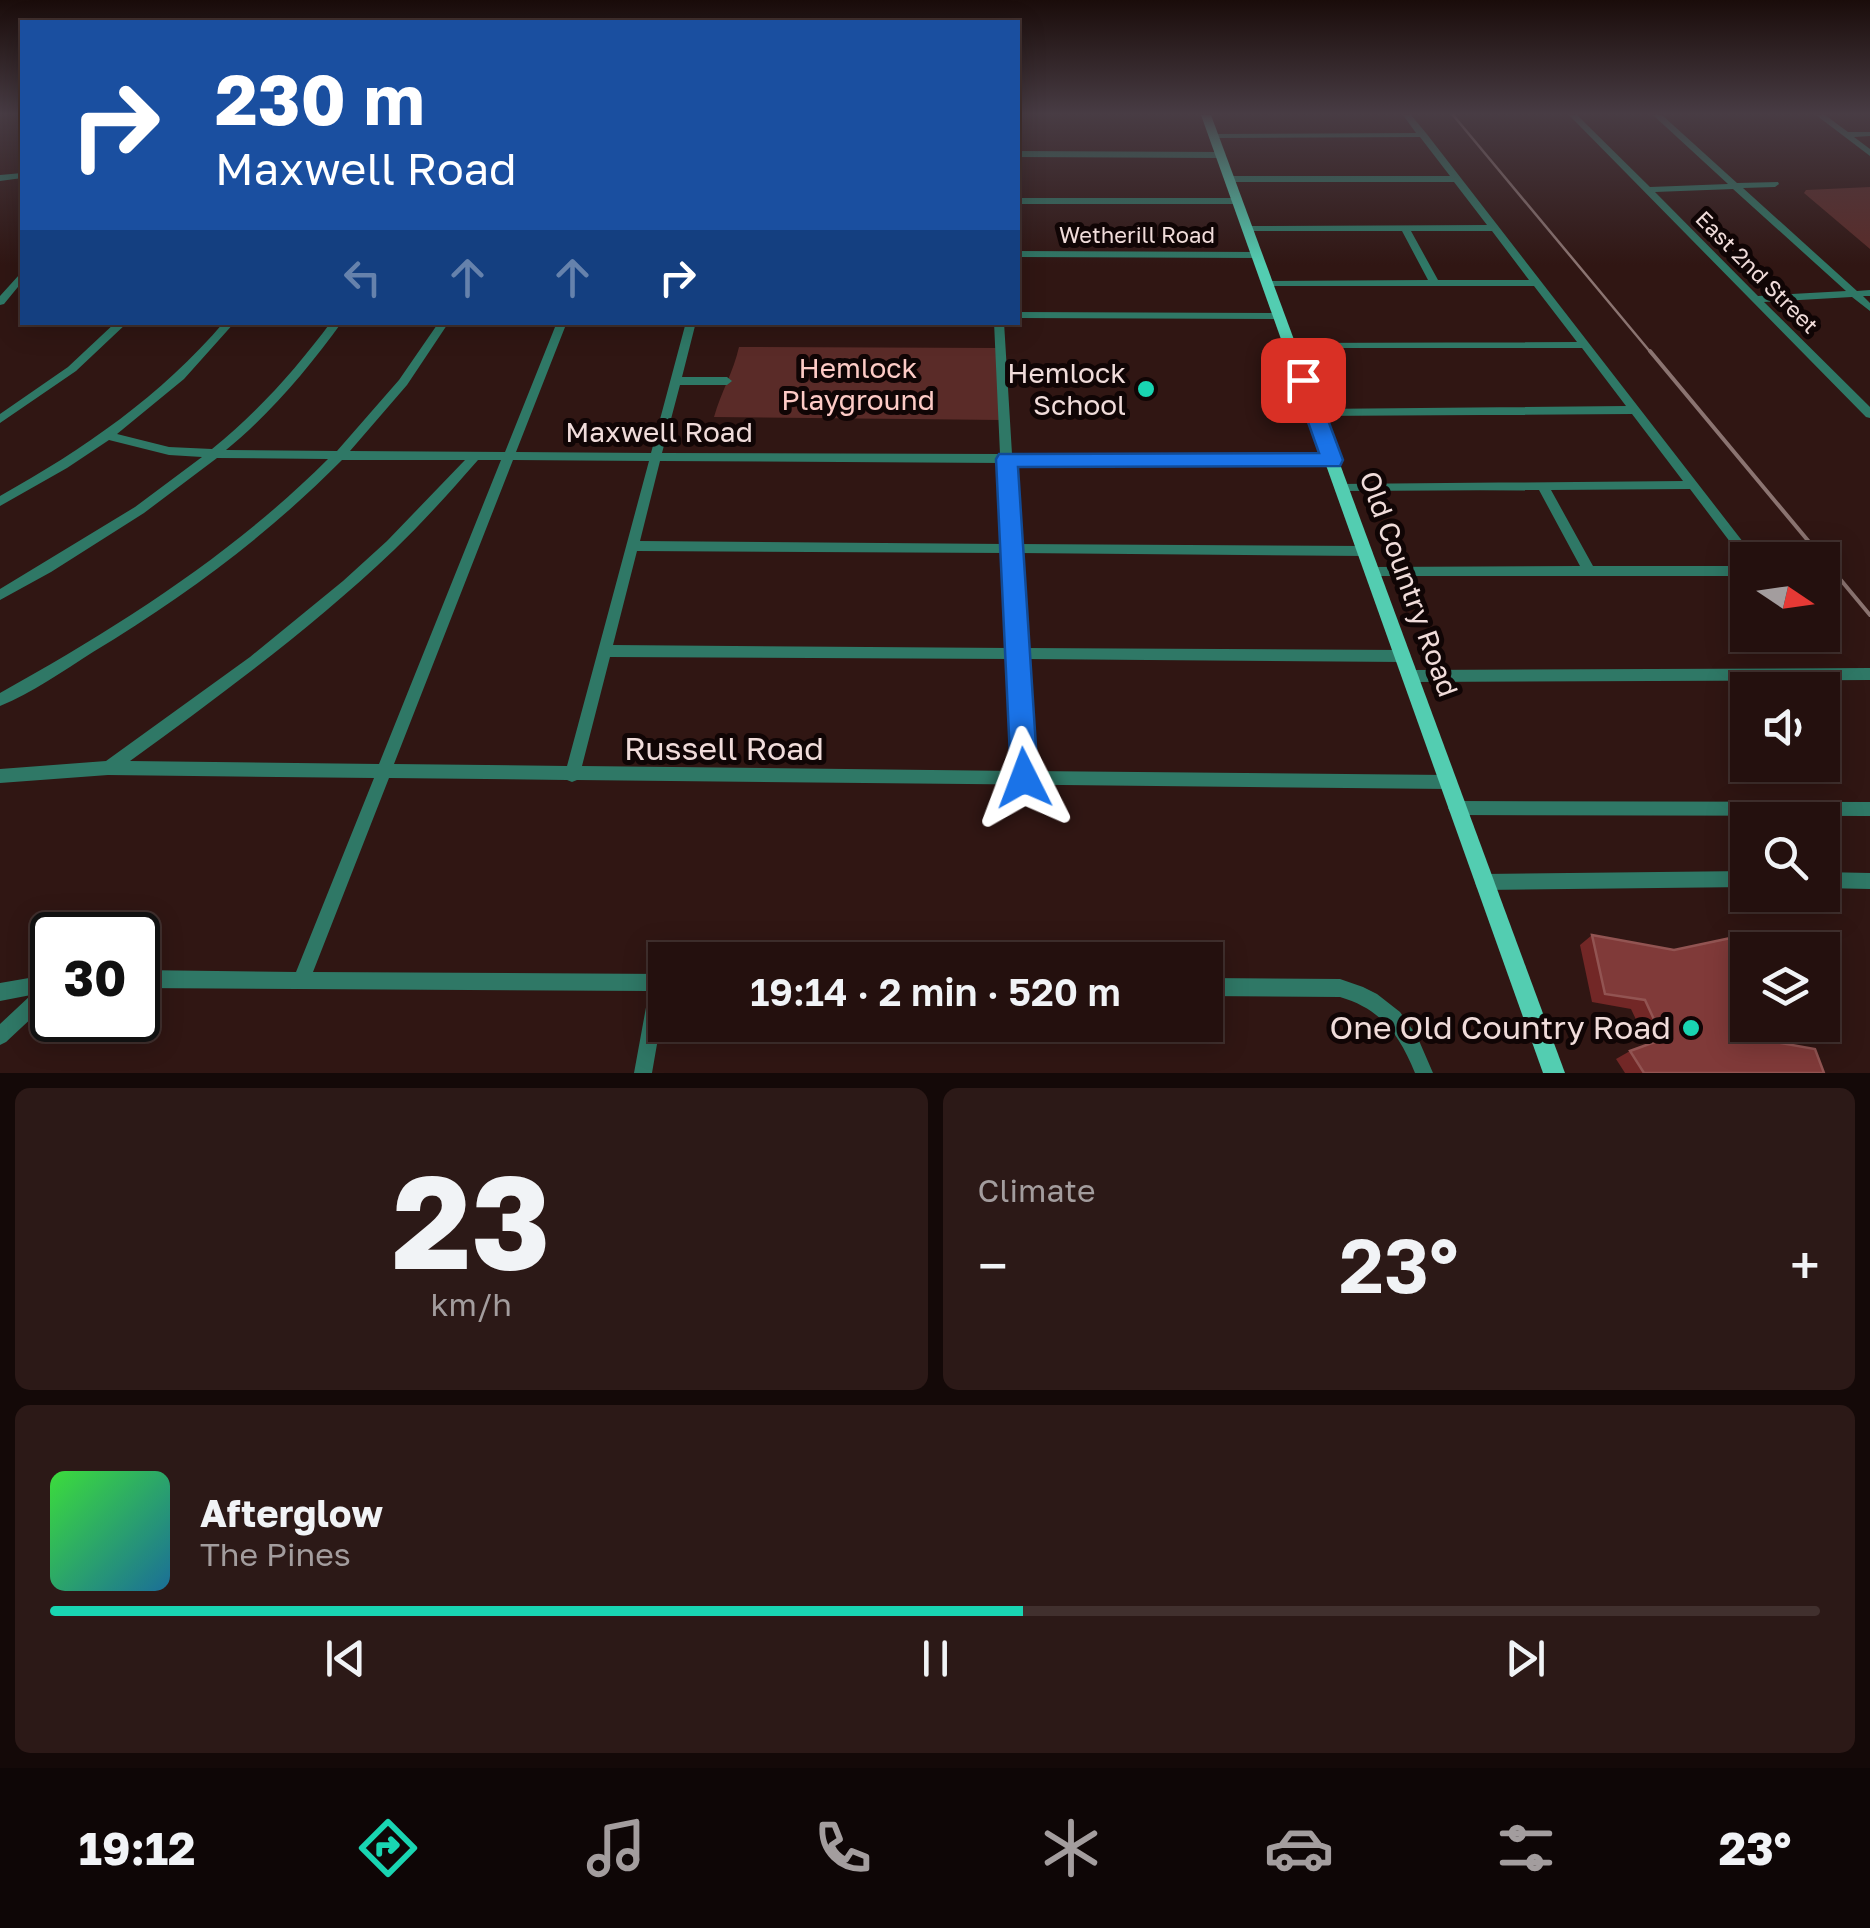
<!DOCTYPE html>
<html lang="en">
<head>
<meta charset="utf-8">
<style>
	:root { --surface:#24100e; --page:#2c1917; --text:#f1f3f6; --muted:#a39d9e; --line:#41302e; --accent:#19d5b2 }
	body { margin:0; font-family:"Golos Text",sans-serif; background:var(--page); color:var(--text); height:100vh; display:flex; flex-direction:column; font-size:38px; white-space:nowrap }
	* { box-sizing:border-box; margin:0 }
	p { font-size:32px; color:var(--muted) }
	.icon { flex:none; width:55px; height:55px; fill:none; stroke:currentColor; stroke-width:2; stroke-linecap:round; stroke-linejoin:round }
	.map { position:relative; height:1073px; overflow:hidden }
	.details { display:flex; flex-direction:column; gap:15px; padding:15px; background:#140908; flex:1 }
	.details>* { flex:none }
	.guide { position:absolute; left:20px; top:20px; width:1000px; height:305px; border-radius:0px; box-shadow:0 5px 25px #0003,0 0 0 2px var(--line); background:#1a4fa0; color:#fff; overflow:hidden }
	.needle { width:65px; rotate:103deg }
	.buttons { position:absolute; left:1730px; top:542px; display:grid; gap:20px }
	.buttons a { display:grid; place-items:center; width:110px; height:110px; border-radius:0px; background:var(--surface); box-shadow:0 5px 25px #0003,0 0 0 2px var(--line); font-size:50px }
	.speed { position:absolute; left:30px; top:912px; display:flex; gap:20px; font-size:50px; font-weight:700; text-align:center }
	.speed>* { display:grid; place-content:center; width:130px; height:130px; border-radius:50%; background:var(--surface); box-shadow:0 5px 25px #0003,0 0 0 2px var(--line); line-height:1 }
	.speed .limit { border:5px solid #111; border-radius:15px; background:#fff; color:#111 }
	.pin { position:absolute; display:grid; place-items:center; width:85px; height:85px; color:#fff; margin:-42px; border-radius:20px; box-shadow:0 5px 15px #0006 }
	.me { position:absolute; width:110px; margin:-55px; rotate:357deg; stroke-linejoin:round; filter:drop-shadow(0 0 8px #0008) }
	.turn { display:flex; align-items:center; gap:35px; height:210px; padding:0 30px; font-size:45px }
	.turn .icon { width:130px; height:130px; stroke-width:2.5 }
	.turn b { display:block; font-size:70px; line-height:85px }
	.lanes { display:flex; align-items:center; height:95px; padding:0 30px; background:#0003; justify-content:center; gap:50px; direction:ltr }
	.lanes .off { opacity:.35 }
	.big { font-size:75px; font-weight:600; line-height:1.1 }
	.details .tile { flex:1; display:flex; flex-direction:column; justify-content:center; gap:15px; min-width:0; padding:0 35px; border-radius:15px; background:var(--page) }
	.details .dial { align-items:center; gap:0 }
	.dial b { font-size:130px; line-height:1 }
	.song { display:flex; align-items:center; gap:30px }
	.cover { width:120px; height:120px; border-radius:15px; background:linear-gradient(135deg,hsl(120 70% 55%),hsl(200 70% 35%)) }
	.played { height:10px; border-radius:5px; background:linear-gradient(90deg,var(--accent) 55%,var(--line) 55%) }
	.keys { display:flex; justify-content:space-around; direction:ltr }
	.heat { display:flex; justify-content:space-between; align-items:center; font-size:55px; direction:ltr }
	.details .tiles { flex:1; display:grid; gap:15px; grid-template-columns:1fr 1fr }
	.tile:last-child { grid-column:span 2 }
	.trip { position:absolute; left:648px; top:942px; width:575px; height:100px; border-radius:0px; background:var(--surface); box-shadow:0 5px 25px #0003,0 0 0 2px var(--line); font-weight:600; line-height:100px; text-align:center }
	.tabs { display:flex; height:160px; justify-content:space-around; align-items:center; background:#0e0606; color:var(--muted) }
	.tabs .icon { width:70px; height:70px }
	.tabs .current { color:var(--accent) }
	.tabs b { font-size:45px; color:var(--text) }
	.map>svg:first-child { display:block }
</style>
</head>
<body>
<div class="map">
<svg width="1870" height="1073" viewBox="0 0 1870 1073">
	<rect width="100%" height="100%" fill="#301613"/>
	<path fill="#5a2b28" d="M 1870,187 L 1870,249 L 1804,193 L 1806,190 Z
		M 739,347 L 999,348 L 1002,420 L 714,417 C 721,392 733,373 739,347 Z"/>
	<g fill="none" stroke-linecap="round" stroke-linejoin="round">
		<path fill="#2f7866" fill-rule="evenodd" d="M 1403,115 L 1411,115 L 1426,133 L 1757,560 L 1748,560 L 1746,563 L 1690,489 L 1551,490 L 1593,566 L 1748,566 L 1748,576 L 1368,576 L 1367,572 L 1368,568 L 1373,567 L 1580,566 L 1539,490 L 1342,491 L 1336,487 L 1338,484 L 1683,481 L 1632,414 L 1311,416 L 1309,413 L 1311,410 L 1315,409 L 1626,406 L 1582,348 L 1287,348 L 1287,344 L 1291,343 L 1577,342 L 1534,286 L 1265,286 L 1265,282 L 1268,281 L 1428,280 L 1402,231 L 1247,231 L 1244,230 L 1244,226 L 1487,225 L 1454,182 L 1230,182 L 1226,179 L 1230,176 L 1450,176 L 1420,137 L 1213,138 L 1210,138 L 1210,134 L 1416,133 ZM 1411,231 L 1492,231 L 1529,280 L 1438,280 Z
			M 1569,115 L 1577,115 L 1650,187 L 1728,184 L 1653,115 L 1662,115 L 1737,183 L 1778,182 L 1779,184 L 1775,187 L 1743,188 L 1857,291 L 1870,290 L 1870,296 L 1863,296 L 1870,303 L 1870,311 L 1852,297 L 1764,302 L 1870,407 L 1870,418 L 1866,417 ZM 1733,189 L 1846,291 L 1758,296 L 1655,192 Z
			M 1816,115 L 1825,115 L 1848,132 L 1870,132 L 1870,136 L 1854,137 L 1870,149 L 1870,156 Z
			M 1018,151 L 1221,152 L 1225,155 L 1221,158 L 1018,157 Z
			M 22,173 L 22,178 L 0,181 L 0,175 Z
			M 1018,198 L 1237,198 L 1241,201 L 1237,204 L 1018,204 Z
			M 1018,251 L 1257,252 L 1262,255 L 1257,258 L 1018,257 Z
			M 22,274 L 22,282 L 4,304 L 0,305 L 0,296 L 19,275 Z
			M 1018,312 L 1279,313 L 1284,316 L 1279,319 L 1018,318 Z
			M 116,322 L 128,322 L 76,371 L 0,423 L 0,414 L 68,367 Z
			M 224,322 L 235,322 L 184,379 L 117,434 L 169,447 L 212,449 C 258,412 296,369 331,322 L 342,322 C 308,369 271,413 226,450 L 337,451 L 399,380 L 439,322 L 449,322 L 407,385 L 350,451 L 505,452 L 557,322 L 567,322 L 516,452 L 651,453 L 686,322 L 696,322 L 682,377 L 727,377 L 732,381 L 727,385 L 680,385 L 662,453 L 1000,454 L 994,322 L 1004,322 L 1012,454 L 1332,456 L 1338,460 L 1332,464 L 1013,463 L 1017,544 L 1365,546 L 1369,548 L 1371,551 L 1369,554 L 1365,556 L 1018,553 L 1024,648 L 1403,650 L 1408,652 L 1410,656 L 1408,660 L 1403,662 L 1024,659 L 1031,771 L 1448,775 L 1453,777 L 1456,782 L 1453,787 L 1448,789 L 577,780 L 572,782 L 567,780 L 389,778 L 313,972 L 665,974 L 665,998 L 652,1073 L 634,1073 L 649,991 L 138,988 L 138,970 L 296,972 L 374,778 L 108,775 L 0,783 L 0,769 L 106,761 L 250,657 L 343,581 L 387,541 L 465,460 L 342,460 C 268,535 184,597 93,652 C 63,671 32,693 0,706 L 0,693 C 118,627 232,555 328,459 L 217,458 L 144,513 L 51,572 L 0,600 L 0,589 L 135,507 L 202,457 L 169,455 L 109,440 L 67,468 L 0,506 L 0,496 C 84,449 161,396 224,322 ZM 478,460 L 501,460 L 379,764 L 130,761 C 221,695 312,628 394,550 C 423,522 451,491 478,460 ZM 513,460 L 649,461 L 567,766 L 394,764 ZM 660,461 L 1001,463 L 1005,544 L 640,541 ZM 637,551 L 1005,553 L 1010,648 L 613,645 ZM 610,657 L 1011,659 L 1016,771 L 582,766 Z
			M 1870,668 L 1870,680 L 1411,682 L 1406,680 L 1404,676 L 1406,672 L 1411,670 Z
			M 1456,801 L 1870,802 L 1870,816 L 1456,815 L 1451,813 L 1448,808 L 1451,803 Z
			M 1748,871 L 1748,887 L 1483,890 L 1477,888 L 1475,882 L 1477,876 L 1483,874 Z
			M 1822,872 L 1870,873 L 1870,889 L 1822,888 Z
			M 52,974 L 52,999 L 6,1042 L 0,1045 L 0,1024 L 31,995 L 0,1001 L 0,983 Z
			M 1205,978 L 1340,979 L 1363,987 L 1377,994 L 1400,1012 L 1417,1036 L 1433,1073 L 1415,1073 C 1399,1034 1381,1009 1340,997 L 1205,996 Z"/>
		<path fill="#53cdb1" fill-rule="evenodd" d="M 1201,115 L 1211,115 L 1565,1073 L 1543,1073 Z"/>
		<path stroke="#8b7471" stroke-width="2.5" d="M 1453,115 L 1652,354"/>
		<path stroke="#8b7471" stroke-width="4" d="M 1650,351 L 1870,615"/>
	</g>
	<path fill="#722726" d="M 1592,935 L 1674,950 L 1748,950 L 1748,1025 L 1770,1041 L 1824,1073 L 1625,1073 L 1616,1059 L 1630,1051 L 1648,1045 L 1631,1009 L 1592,1002 L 1580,945 Z"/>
	<path fill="#803a39" stroke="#925452" stroke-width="2.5" d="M 1592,935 L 1674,950 L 1745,935 L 1756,950 L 1748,950 L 1748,1025 L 1761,1025 L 1770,1041 L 1815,1049 L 1824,1073 L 1644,1073 L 1630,1051 L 1663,1039 L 1645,1000 L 1605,994 Z"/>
	<linearGradient id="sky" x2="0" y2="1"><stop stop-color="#1a0c0a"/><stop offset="0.43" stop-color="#483c44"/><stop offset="1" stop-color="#483c44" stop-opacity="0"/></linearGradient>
	<rect width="1870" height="265" fill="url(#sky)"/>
	<path fill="#1a73e8" stroke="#114b97" stroke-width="2.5" d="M 1303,373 L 1313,380 L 1343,460 L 1340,466 L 1018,467 L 1038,778 L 1034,787 L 1024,791 L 1015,787 L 1011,778 L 996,459 L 999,454 L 1319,453 L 1293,380 Z"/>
	<g fill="#19d5b2" stroke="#100505" stroke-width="4">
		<circle cx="1146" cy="389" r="10"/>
		<circle cx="1691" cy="1028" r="10"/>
	</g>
	<g text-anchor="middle" stroke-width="10" stroke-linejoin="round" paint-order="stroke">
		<g font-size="22" fill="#f0dcda" stroke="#100505">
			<text x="1137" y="243">Wetherill Road</text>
			<text transform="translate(1757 272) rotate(45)" y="8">East 2nd Street</text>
		</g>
		<g font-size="28" fill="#fdcbc6" stroke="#100505">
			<text x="858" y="378">Hemlock<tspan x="858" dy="32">Playground</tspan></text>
		</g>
		<g font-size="28" fill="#f0dcda" stroke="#100505" text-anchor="end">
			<text x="1126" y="383">Hemlock<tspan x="1126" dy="32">School</tspan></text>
		</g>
		<g font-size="28" fill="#f0dcda" stroke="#100505">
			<text x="659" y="442">Maxwell Road</text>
			<text transform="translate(1409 584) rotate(70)" y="10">Old Country Road</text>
		</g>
		<g font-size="32" fill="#f0dcda" stroke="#100505">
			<text x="724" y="760">Russell Road</text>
		</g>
		<g font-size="32" fill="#f0dcda" stroke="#100505" text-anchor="end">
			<text x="1671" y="1039">One Old Country Road</text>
		</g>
	</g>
</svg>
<div class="buttons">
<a><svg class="needle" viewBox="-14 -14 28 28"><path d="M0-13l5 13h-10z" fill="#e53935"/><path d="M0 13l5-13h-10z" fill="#a39d9e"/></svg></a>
<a><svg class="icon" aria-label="sound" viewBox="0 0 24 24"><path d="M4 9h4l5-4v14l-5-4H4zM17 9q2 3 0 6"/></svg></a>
<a><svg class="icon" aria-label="search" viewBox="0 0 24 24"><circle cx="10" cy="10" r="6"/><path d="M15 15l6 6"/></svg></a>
<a><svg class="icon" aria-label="layers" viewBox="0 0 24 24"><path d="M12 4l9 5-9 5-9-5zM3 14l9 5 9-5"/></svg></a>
</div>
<div class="speed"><div class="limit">30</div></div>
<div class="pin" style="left:1303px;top:380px;background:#d93025"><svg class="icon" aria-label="arrive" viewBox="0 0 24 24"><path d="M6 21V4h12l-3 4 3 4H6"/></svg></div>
<svg class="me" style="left:1024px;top:778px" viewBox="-20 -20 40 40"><path d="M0-17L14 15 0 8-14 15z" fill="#1a73e8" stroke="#fff" stroke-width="4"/></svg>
<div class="trip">19:14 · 2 min · 520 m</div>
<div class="guide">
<div class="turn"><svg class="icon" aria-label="right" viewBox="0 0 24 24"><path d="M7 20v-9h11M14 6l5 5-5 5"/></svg><div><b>230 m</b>Maxwell Road</div></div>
<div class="lanes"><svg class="icon off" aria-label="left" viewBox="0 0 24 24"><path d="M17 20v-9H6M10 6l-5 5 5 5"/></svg><svg class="icon off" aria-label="ahead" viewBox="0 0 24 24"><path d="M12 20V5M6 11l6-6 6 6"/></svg><svg class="icon off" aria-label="ahead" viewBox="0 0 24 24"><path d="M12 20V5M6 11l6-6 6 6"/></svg><svg class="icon" aria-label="right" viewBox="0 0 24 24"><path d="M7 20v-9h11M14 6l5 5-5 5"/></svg></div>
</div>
</div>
<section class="details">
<div class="tiles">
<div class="tile dial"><b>23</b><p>km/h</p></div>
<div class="tile"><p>Climate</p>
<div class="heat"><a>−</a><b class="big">23°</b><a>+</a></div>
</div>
<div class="tile">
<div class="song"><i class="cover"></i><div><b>Afterglow</b><p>The Pines</p></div></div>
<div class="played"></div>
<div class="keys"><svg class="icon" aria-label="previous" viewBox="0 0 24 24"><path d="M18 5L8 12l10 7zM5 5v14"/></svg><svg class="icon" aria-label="pause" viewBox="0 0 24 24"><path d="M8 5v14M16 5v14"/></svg><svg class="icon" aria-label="next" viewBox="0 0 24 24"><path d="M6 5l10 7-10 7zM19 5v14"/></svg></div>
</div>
</div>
</section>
<nav class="tabs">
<b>19:12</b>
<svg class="icon current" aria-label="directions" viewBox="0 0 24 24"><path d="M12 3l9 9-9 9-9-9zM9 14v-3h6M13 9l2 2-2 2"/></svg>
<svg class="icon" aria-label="music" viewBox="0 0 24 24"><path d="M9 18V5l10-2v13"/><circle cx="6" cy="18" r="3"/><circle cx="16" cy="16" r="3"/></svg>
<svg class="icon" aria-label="phone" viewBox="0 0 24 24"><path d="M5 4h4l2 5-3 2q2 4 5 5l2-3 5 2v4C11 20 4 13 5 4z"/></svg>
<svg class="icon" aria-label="climate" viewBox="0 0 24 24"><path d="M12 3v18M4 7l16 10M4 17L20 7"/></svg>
<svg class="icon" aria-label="car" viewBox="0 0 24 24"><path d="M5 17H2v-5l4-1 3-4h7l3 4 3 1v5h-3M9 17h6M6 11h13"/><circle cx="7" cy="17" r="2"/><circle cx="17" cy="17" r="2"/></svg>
<svg class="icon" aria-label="filters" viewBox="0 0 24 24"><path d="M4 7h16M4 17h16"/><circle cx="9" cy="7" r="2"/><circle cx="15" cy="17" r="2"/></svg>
<b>23°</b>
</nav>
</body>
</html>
